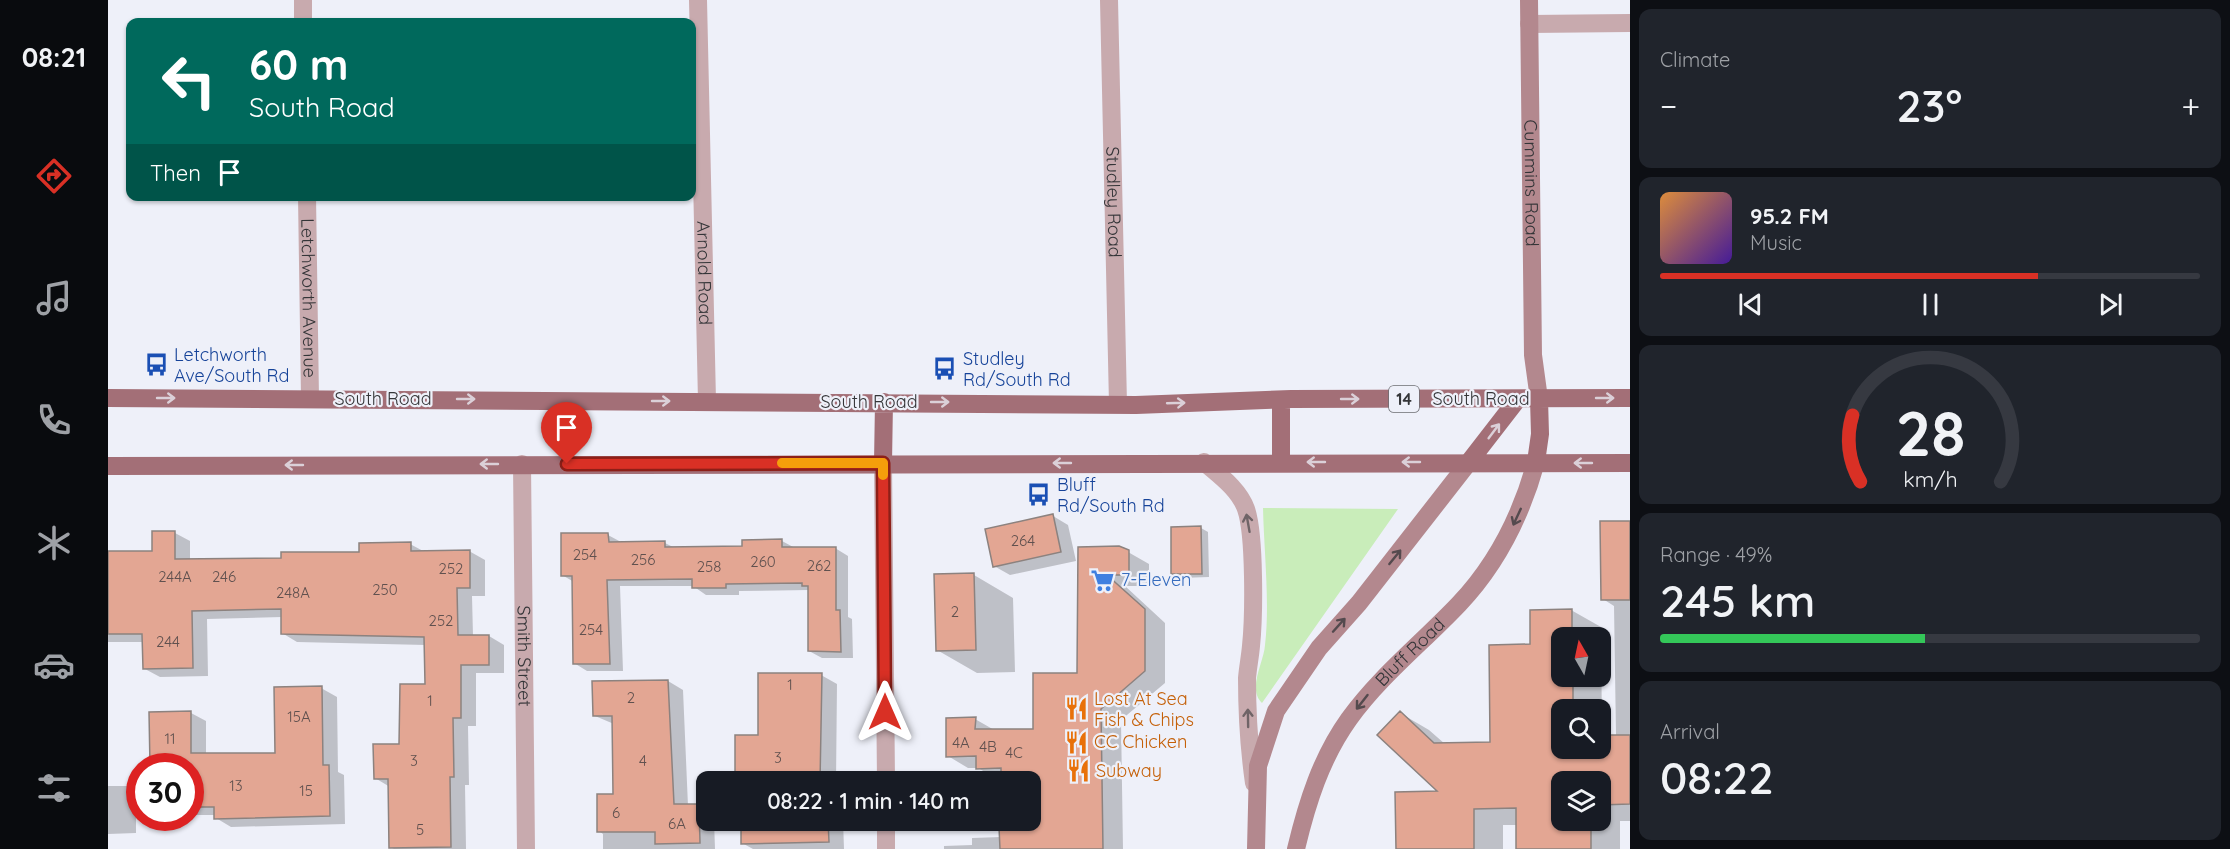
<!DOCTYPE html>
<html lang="en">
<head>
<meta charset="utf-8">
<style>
	:root { --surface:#171b24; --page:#20242c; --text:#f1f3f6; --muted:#9ea1a6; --line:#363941; --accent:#d93025 }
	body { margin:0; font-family:Quicksand,sans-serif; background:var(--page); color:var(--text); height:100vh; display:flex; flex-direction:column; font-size:22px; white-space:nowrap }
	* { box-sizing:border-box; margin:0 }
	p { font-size:20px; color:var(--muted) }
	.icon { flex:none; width:33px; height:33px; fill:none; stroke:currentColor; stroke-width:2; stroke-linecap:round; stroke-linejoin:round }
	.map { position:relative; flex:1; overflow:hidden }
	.panel { display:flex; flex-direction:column; gap:9px; padding:9px; background:#0d0f14; width:600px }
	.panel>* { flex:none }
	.hud { position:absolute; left:18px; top:18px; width:570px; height:183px; border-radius:12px; box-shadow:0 2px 4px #0004; background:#00695c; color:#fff; overflow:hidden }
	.needle { width:39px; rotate:351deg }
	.buttons { position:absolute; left:1443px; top:627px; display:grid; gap:12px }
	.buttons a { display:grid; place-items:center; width:60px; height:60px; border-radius:12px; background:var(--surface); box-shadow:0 2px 4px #0004; font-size:30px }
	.speed { position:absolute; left:18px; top:753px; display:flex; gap:12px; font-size:30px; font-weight:700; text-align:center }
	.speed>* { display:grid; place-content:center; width:78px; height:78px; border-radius:50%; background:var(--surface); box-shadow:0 2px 4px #0004; line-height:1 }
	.speed .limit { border:9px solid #d22; background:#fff; color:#111 }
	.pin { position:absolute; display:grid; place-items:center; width:51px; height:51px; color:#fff; margin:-62px -26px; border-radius:50% 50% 50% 0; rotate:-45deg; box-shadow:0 0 6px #0007 }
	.pin .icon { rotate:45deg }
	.me { position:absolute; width:66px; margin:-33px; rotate:0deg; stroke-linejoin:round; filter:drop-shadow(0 0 4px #0008) }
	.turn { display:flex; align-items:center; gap:21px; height:126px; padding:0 24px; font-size:27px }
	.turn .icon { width:78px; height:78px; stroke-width:2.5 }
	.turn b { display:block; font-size:42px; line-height:51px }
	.then { display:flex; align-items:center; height:57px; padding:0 24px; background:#0003; gap:12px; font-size:22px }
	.big { font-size:45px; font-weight:600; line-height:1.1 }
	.panel .card { flex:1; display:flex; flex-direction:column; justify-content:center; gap:9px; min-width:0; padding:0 21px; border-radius:12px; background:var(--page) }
	.panel .dial { align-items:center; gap:0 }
	.dial svg { height:156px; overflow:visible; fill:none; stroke:var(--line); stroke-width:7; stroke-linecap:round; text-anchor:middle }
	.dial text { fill:var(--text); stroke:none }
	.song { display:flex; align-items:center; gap:18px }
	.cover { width:72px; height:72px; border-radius:9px; background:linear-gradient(135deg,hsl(30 70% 55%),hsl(260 70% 35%)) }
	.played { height:6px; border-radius:3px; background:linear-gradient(90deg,var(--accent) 70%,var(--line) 70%) }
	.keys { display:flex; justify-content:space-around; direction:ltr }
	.heat { display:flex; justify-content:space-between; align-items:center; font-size:33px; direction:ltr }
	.charge { height:9px; border-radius:4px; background:linear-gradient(90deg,#34c759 49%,var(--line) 0) }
	.trip { position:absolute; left:588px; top:771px; width:345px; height:60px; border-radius:12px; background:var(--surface); box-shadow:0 2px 4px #0004; font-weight:600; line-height:60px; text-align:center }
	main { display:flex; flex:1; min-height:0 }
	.menu { display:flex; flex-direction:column; width:108px; justify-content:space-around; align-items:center; background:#090b0e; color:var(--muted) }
	.menu .icon { width:42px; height:42px }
	.menu .current { color:var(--accent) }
	.menu b { font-size:27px; color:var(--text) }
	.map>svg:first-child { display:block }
</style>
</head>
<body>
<main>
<nav class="menu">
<b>08:21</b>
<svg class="icon current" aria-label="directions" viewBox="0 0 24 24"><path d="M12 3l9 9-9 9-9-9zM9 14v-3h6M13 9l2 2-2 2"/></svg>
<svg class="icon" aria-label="music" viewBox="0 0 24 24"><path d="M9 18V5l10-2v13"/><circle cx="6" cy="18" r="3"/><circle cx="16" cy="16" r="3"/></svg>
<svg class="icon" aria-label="phone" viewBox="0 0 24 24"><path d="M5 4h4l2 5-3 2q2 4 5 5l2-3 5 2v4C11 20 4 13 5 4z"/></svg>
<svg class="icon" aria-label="climate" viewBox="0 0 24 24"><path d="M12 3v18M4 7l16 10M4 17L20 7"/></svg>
<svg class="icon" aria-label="car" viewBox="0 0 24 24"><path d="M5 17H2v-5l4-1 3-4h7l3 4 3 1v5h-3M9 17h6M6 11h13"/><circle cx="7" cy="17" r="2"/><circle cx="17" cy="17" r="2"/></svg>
<svg class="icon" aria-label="filters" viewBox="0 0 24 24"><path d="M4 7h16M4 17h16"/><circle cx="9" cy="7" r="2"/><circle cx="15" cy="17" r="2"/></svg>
</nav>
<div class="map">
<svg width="1522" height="849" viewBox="0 0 1522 849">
	<rect width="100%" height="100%" fill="#eef0f9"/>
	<path fill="#c9edba" d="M 1155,508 L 1290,509 L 1154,703 C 1139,689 1156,662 1157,645 C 1162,603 1156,551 1155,508 Z"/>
	<path fill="#0003" fill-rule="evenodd" d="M 945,516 L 960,525 L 968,561 L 902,575 L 886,566 Z
		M 1494,523 L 1522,523 L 1522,821 L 1512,821 L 1512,849 L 1410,849 L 1409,825 L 1395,825 L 1395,849 L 1290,849 L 1332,792 L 1292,713 L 1321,730 L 1337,744 L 1383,743 L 1424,646 L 1463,610 L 1493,627 L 1494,736 L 1508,736 L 1506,606 L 1495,599 ZM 1454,638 L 1492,638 L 1492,676 L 1454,676 ZM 1454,710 L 1492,710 L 1492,748 L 1454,748 ZM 1454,782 L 1492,782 L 1492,820 L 1454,820 Z
		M 1093,528 L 1100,532 L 1101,577 L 1072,578 L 1065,573 Z
		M 46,533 L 67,533 L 82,541 L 82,561 L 174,560 L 252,554 L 302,544 L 317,552 L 361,551 L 377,560 L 377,596 L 364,596 L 365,636 L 381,636 L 396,645 L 396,673 L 368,673 L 368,726 L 360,726 L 361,785 L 357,785 L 358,849 L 286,849 L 282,847 L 282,787 L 267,778 L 293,745 L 319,685 L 318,645 L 189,642 L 174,633 L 174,617 L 99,619 L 100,676 L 52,677 L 37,669 L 36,642 L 0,642 L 0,553 L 46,553 Z
		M 500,535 L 513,542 L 557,543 L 567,548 L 636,548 L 674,541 L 687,548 L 727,548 L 740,556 L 740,617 L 744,619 L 745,658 L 714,658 L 701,651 L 701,590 L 631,591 L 631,595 L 598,595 L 585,586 L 512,586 L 515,671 L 479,671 L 466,663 L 466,582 L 454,575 Z
		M 971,548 L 1020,552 L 1041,564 L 1041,586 L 1017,586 L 1057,623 L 1057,683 L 1013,720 L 1015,849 L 836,849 L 836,846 L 864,845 L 864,838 L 893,837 L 927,827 L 927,788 L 922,788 L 922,782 L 891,780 L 870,768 L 860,768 L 840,756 L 867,719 L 888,731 L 927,730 L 970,675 Z
		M 866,575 L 905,598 L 907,672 L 869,673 L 829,650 Z
		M 713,675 L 729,684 L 728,782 L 629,782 L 651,736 Z
		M 560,681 L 575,690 L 580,806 L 591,806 L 598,810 L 598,820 L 606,820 L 607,849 L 495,849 L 495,834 L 491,831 L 507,795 L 506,724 L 487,716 Z
		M 213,688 L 229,697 L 230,772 L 236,775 L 237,824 L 123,827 L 108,818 L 108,815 L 82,815 L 82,766 L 43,766 L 43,713 L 83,713 L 98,721 L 98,755 L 169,754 Z
		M 0,786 L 32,786 L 32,816 L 28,816 L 28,833 L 0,834 Z
		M 634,820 L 735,820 L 736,849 L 645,849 L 634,843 Z"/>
	<path fill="#e3a693" stroke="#8c827f" stroke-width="1.5" d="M 945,514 L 953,552 L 885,567 L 877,529 Z
		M 1492,521 L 1522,521 L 1522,600 L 1493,600 Z
		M 1093,526 L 1094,574 L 1063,574 L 1063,527 Z
		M 44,531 L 67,531 L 67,559 L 173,558 L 173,552 L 251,552 L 251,543 L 303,542 L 303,551 L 362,550 L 362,588 L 349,588 L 350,635 L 381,635 L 381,665 L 353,665 L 353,718 L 345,718 L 346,777 L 342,777 L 343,847 L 281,848 L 280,779 L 266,779 L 265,744 L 291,744 L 292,684 L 317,684 L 316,637 L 173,634 L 173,609 L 84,611 L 85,668 L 35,669 L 34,634 L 0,634 L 0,551 L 44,551 Z
		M 453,533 L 500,533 L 501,542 L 557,541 L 557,547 L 634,546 L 634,540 L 674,539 L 674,547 L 728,547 L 728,610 L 732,610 L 733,652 L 700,651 L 700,586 L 694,586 L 694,583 L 618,584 L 618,588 L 584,588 L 584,579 L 499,580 L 502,664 L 465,664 L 464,576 L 453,576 Z
		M 1011,546 L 1021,550 L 1021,575 L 999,575 L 1037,609 L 1037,671 L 993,709 L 995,849 L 892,849 L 891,827 L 926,826 L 925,777 L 893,778 L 893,768 L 868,769 L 868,756 L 838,757 L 838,718 L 868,717 L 867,729 L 925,729 L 925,673 L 969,673 L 970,547 Z
		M 866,573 L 868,650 L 828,651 L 826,574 Z
		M 1464,609 L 1464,638 L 1454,638 L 1454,676 L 1465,676 L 1465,710 L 1454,710 L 1454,748 L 1492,748 L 1492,735 L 1522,735 L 1522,804 L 1492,805 L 1492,782 L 1454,782 L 1454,820 L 1483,820 L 1483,849 L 1408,849 L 1408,808 L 1366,809 L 1366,849 L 1288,849 L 1287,792 L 1329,791 L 1269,735 L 1292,711 L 1326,743 L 1382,742 L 1381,645 L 1422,644 L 1422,610 Z
		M 650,673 L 714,673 L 712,782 L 627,782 L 627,735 L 650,735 Z
		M 560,680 L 566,804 L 591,804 L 592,843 L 547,844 L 547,832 L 489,832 L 489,794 L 505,794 L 504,716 L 485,716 L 484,681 Z
		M 214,686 L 215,765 L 221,765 L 222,816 L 106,819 L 106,807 L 82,807 L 82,766 L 42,766 L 41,712 L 83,711 L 83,753 L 167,753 L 166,687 Z
		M 633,820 L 720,820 L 721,842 L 633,844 Z"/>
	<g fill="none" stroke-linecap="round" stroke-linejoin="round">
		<g stroke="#c8aaae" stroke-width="18">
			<path d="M 195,0 L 195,22"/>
			<path id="s1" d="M 590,0 L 599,401"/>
			<path id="s2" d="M 1001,0 L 1010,404"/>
			<path d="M 1421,24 L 1522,23"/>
			<path id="s3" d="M 199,196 L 202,398"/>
			<path d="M 1096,462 C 1111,475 1131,489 1138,509 C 1147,535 1146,617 1143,646 C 1142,657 1140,667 1139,678 C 1139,713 1141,748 1146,783"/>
			<path d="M 775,463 L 778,782"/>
			<path id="s4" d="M 414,464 L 418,849"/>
			<path d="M 778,820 L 778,849"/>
		</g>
		<g stroke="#b3888e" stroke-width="18">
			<path id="s5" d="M 1421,0 L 1425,355 L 1431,399"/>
			<path d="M 1148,849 L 1150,766 L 1168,711 L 1211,648 L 1251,603 L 1361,462"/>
			<path id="s6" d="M 1188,849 C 1199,803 1213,758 1241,719 C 1272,676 1314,643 1351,604 C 1389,564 1413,516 1428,462"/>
		</g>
		<path stroke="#a36f77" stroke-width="18" d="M 0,398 L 1028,405 L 1183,399 L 1522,398
			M 1173,400 L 1173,463
			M 1361,462 L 1409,400
			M 1428,462 L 1432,434 L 1431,399
			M 775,463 L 776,402
			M 0,466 L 1522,463"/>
	</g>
	<defs><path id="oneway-shaft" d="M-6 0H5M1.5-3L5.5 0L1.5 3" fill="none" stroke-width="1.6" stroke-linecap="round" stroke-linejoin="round" transform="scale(1.5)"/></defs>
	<g stroke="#dbd0d8">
		<use href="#oneway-shaft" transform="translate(58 398)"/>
		<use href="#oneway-shaft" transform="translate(1497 398)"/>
		<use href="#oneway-shaft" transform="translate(358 399)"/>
		<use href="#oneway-shaft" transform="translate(1242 399)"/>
		<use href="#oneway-shaft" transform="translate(553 401)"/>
		<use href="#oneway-shaft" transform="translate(832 402)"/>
		<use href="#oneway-shaft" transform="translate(1068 403) rotate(-2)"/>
		<use href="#oneway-shaft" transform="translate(1386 431) rotate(-53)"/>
		<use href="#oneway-shaft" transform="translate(1208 462) rotate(180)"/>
		<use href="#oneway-shaft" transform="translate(1303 462) rotate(-180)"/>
		<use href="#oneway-shaft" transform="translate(954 463) rotate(-180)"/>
		<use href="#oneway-shaft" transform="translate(1475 463) rotate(-180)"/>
		<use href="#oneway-shaft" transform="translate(381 464) rotate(180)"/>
		<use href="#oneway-shaft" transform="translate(186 465) rotate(180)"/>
	</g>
	<g stroke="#544a4e">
		<use href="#oneway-shaft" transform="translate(1409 517) rotate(115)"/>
		<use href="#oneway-shaft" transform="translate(1287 557) rotate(-51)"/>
		<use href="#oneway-shaft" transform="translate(1231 625) rotate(-48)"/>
		<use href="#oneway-shaft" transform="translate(1254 702) rotate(128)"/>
	</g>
	<g stroke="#6f6467">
		<use href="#oneway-shaft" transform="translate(1140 523) rotate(-100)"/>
		<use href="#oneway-shaft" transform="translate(1140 718) rotate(-91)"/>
	</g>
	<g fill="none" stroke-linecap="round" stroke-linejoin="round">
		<defs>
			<path id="route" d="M 459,464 L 775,463 L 777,712"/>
		</defs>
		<use href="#route" stroke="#8d1f18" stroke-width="15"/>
		<use href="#route" stroke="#d93025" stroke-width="10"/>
		<path stroke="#f59e0b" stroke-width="10" d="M 674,463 L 775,463 L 775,475"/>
	</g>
	<defs>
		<symbol id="bus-bare" viewBox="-9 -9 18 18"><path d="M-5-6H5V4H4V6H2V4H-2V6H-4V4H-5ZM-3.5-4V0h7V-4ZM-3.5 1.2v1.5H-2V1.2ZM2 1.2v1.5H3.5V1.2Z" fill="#1a4fb4" stroke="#eef0f9" stroke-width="2.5" paint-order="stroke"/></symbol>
		<symbol id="supermarket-bare" viewBox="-9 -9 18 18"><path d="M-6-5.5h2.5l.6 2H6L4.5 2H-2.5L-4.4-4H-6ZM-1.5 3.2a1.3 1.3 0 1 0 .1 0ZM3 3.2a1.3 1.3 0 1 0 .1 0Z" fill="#3f7fe0" stroke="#eef0f9" stroke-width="2.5" paint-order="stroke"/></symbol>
		<symbol id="restaurant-bare" viewBox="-9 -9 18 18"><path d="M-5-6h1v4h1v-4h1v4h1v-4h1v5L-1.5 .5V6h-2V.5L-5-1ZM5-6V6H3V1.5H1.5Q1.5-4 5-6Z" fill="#e8710a" stroke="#eef0f9" stroke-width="2.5" paint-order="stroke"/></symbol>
	</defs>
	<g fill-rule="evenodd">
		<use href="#bus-bare" x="32" y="348" width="33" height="33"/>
		<use href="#bus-bare" x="820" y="352" width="33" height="33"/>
		<use href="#bus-bare" x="914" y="478" width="33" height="33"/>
		<use href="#supermarket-bare" x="978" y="564" width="33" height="33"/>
		<use href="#restaurant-bare" x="952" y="692" width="33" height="33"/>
		<use href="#restaurant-bare" x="952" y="726" width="33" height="33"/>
		<use href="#restaurant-bare" x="954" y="754" width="33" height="33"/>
	</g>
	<g text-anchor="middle" stroke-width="4.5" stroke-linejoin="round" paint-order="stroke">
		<g font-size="15" fill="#60514f">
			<text x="915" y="546">264</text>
			<text x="477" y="560">254</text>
			<text x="535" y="565">256</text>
			<text x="655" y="567">260</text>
			<text x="711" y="571">262</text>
			<text x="601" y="572">258</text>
			<text x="343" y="574">252</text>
			<text x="67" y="582">244A</text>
			<text x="116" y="582">246</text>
			<text x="277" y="595">250</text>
			<text x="185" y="598">248A</text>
			<text x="847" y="617">2</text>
			<text x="333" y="626">252</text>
			<text x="483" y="635">254</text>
			<text x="60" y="647">244</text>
			<text x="682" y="690">1</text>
			<text x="523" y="703">2</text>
			<text x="322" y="706">1</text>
			<text x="191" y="722">15A</text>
			<text x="62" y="744">11</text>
			<text x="853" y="748">4A</text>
			<text x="880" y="752">4B</text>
			<text x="906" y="758">4C</text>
			<text x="670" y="763">3</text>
			<text x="306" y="766">3</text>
			<text x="535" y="766">4</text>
			<text x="128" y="791">13</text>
			<text x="198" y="796">15</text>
			<text x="508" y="818">6</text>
			<text x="569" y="829">6A</text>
			<text x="312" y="835">5</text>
		</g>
		<rect fill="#eef0f9" stroke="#6c6d72" stroke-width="1.5" x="1281" y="386" width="30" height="26" rx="4.5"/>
		<g font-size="16" font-weight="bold" fill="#343538">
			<text x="1296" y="405">14</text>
		</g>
		<g font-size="18" fill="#343538" stroke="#eef0f9">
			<text dy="6" stroke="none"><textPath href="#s5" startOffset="183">Cummins Road</textPath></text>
			<text dy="6" stroke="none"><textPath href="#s2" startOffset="202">Studley Road</textPath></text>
			<text dy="6" stroke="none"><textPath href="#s1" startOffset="273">Arnold Road</textPath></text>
			<text dy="6" stroke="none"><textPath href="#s3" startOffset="102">Letchworth Avenue</textPath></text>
			<text x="275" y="405">South Road</text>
			<text x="1373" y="405">South Road</text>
			<text x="761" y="408">South Road</text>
			<text dy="6" stroke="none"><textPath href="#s6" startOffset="232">Bluff Road</textPath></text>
			<text dy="6" stroke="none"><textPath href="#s4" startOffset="192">Smith Street</textPath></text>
		</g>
		<g font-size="18" fill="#164399" stroke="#eef0f9" text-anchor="start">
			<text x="66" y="361">Letchworth<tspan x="66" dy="21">Ave/South Rd</tspan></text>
			<text x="855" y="365">Studley<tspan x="855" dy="21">Rd/South Rd</tspan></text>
			<text x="949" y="491">Bluff<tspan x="949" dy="21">Rd/South Rd</tspan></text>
		</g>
		<g font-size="18" fill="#366cbe" stroke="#eef0f9" text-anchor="start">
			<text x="1013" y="586">7-Eleven</text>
		</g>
		<g font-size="18" fill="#c56008" stroke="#eef0f9" text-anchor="start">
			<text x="986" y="705">Lost At Sea<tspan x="986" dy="21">Fish &amp; Chips</tspan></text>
			<text x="986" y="748">CC Chicken</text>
			<text x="988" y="777">Subway</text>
		</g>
	</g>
</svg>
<div class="buttons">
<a><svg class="needle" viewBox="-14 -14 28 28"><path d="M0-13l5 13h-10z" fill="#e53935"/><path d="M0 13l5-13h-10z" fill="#9ea1a6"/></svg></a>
<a><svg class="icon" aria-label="search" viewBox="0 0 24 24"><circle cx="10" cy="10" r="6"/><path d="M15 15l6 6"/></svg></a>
<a><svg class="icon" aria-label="layers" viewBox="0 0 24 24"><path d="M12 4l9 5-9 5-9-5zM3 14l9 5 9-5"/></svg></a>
</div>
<div class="speed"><div class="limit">30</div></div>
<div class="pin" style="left:459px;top:464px;background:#d93025"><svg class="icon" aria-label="arrive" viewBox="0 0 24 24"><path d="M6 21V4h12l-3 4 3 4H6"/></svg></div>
<svg class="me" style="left:777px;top:712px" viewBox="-20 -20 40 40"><path d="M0-17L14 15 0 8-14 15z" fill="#d93025" stroke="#fff" stroke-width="4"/></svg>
<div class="trip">08:22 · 1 min · 140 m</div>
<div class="hud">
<div class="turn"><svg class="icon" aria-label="left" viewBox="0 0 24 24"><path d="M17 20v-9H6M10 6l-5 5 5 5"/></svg><div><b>60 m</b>South Road</div></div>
<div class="then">Then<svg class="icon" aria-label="arrive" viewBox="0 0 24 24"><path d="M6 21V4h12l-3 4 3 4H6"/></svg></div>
</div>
</div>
<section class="panel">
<div class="card"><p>Climate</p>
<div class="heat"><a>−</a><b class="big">23°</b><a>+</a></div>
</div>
<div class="card">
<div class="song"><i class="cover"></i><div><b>95.2 FM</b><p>Music</p></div></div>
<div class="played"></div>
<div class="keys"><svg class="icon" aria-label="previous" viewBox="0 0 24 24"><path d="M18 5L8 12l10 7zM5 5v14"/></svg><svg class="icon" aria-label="pause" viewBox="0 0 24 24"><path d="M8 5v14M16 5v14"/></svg><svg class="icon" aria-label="next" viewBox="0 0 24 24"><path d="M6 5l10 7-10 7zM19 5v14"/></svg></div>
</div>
<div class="card dial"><svg viewBox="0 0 100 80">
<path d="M14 69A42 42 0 1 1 86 69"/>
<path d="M14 69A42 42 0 0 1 10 35" stroke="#d93025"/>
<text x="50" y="56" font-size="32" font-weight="700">28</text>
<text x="50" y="72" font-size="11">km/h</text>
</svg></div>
<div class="card"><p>Range · 49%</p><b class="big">245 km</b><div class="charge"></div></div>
<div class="card"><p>Arrival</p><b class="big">08:22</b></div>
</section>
</main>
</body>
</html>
